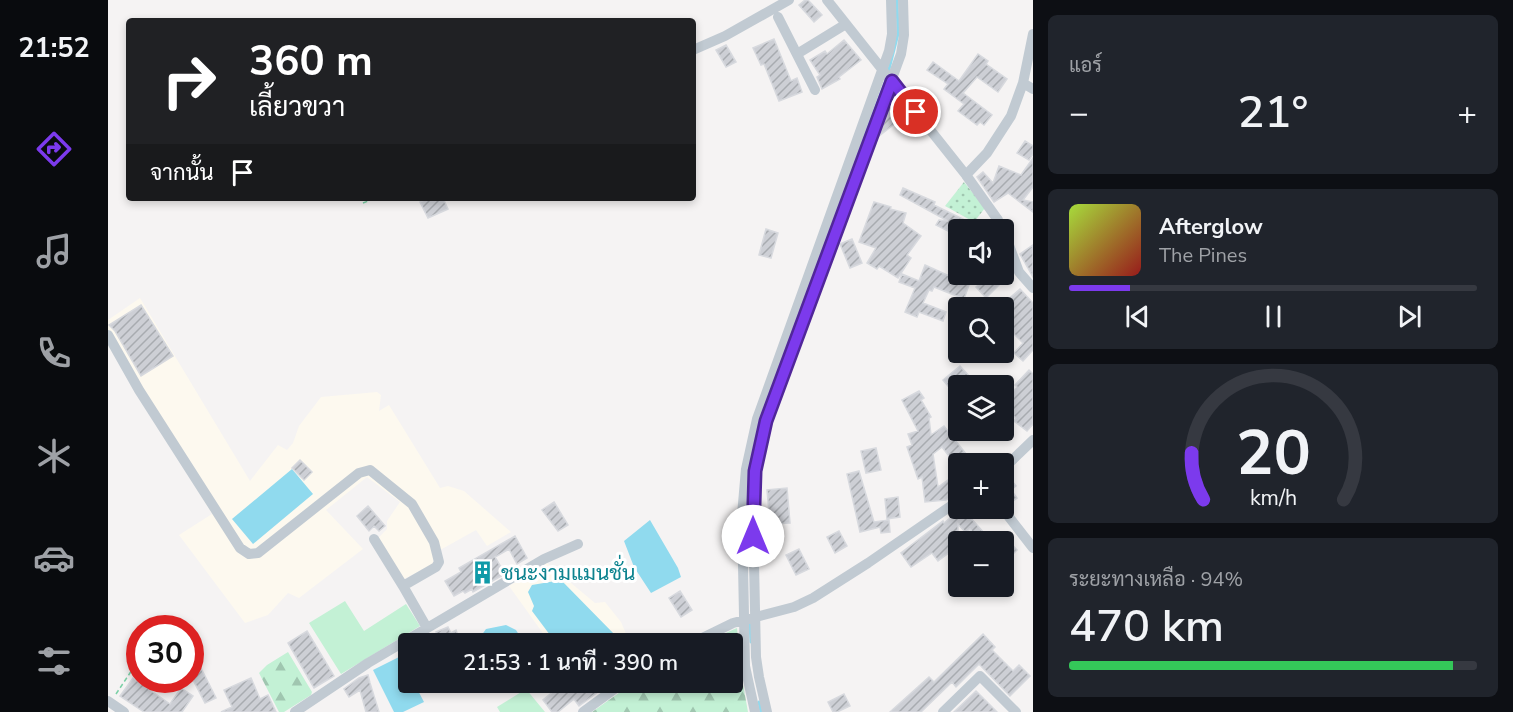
<!DOCTYPE html>
<html lang="th">
<head>
<meta charset="utf-8">
<style>
	:root { --surface:#171b24; --page:#20242c; --text:#f1f3f6; --muted:#9ea1a6; --line:#363941; --accent:#7c3aed }
	body { margin:0; font-family:"Nunito Sans",Sarabun,sans-serif; background:var(--page); color:var(--text); height:100vh; display:flex; flex-direction:column; font-size:22px; white-space:nowrap }
	* { box-sizing:border-box; margin:0 }
	p { font-size:20px; color:var(--muted) }
	.icon { flex:none; width:33px; height:33px; fill:none; stroke:currentColor; stroke-width:2; stroke-linecap:round; stroke-linejoin:round }
	.map { position:relative; flex:1; overflow:hidden }
	.details { display:flex; flex-direction:column; gap:15px; padding:15px; background:#0d0f14; width:480px }
	.details>* { flex:none }
	.guide { position:absolute; left:18px; top:18px; width:570px; height:183px; border-radius:6px; box-shadow:0 3px 9px #0003; background:#202124; color:#fff; overflow:hidden }
	.controls { position:absolute; left:840px; top:219px; display:grid; gap:12px }
	.controls a { display:grid; place-items:center; width:66px; height:66px; border-radius:6px; background:var(--surface); box-shadow:0 3px 9px #0003; font-size:30px }
	.speed { position:absolute; left:18px; top:615px; display:flex; gap:12px; font-size:30px; font-weight:700; text-align:center }
	.speed>* { display:grid; place-content:center; width:78px; height:78px; border-radius:50%; background:var(--surface); box-shadow:0 3px 9px #0003; line-height:1 }
	.speed .limit { border:9px solid #d22; background:#fff; color:#111 }
	.pin { position:absolute; display:grid; place-items:center; width:51px; height:51px; color:#fff; margin:-26px; border:3px solid #fff; border-radius:50%; box-shadow:0 2px 6px #0007 }
	.me { position:absolute; width:66px; margin:-33px; rotate:0deg; stroke-linejoin:round; filter:drop-shadow(0 0 4px #0008) }
	.turn { display:flex; align-items:center; gap:21px; height:126px; padding:0 24px; font-size:27px }
	.turn .icon { width:78px; height:78px; stroke-width:2.5 }
	.turn b { display:block; font-size:42px; line-height:51px }
	.then { display:flex; align-items:center; height:57px; padding:0 24px; background:#0003; gap:12px; font-size:22px }
	.big { font-size:45px; font-weight:600; line-height:1.1 }
	.details .tile { flex:1; display:flex; flex-direction:column; justify-content:center; gap:9px; min-width:0; padding:0 21px; border-radius:9px; background:var(--page) }
	.details .dial { align-items:center; gap:0 }
	.dial svg { height:156px; overflow:visible; fill:none; stroke:var(--line); stroke-width:7; stroke-linecap:round; text-anchor:middle }
	.dial text { fill:var(--text); stroke:none }
	.song { display:flex; align-items:center; gap:18px }
	.cover { width:72px; height:72px; border-radius:9px; background:linear-gradient(135deg,hsl(80 70% 55%),hsl(0 70% 35%)) }
	.played { height:6px; border-radius:3px; background:linear-gradient(90deg,var(--accent) 15%,var(--line) 15%) }
	.keys { display:flex; justify-content:space-around; direction:ltr }
	.heat { display:flex; justify-content:space-between; align-items:center; font-size:33px; direction:ltr }
	.charge { height:9px; border-radius:4px; background:linear-gradient(90deg,#34c759 94%,var(--line) 0) }
	.trip { position:absolute; left:290px; top:633px; width:345px; height:60px; border-radius:6px; background:var(--surface); box-shadow:0 3px 9px #0003; font-weight:600; line-height:60px; text-align:center }
	main { display:flex; flex:1; min-height:0 }
	.menu { display:flex; flex-direction:column; width:108px; justify-content:space-around; align-items:center; background:#090b0e; color:var(--muted) }
	.menu .icon { width:42px; height:42px }
	.menu .on { color:var(--accent) }
	.menu b { font-size:27px; color:var(--text) }
	.map>svg:first-child { display:block }
</style>
</head>
<body>
<main>
<nav class="menu">
<b>21:52</b>
<svg class="icon on" aria-label="directions" viewBox="0 0 24 24"><path d="M12 3l9 9-9 9-9-9zM9 14v-3h6M13 9l2 2-2 2"/></svg>
<svg class="icon" aria-label="music" viewBox="0 0 24 24"><path d="M9 18V5l10-2v13"/><circle cx="6" cy="18" r="3"/><circle cx="16" cy="16" r="3"/></svg>
<svg class="icon" aria-label="phone" viewBox="0 0 24 24"><path d="M5 4h4l2 5-3 2q2 4 5 5l2-3 5 2v4C11 20 4 13 5 4z"/></svg>
<svg class="icon" aria-label="climate" viewBox="0 0 24 24"><path d="M12 3v18M4 7l16 10M4 17L20 7"/></svg>
<svg class="icon" aria-label="car" viewBox="0 0 24 24"><path d="M5 17H2v-5l4-1 3-4h7l3 4 3 1v5h-3M9 17h6M6 11h13"/><circle cx="7" cy="17" r="2"/><circle cx="17" cy="17" r="2"/></svg>
<svg class="icon" aria-label="filters" viewBox="0 0 24 24"><path d="M4 7h16M4 17h16"/><circle cx="9" cy="7" r="2"/><circle cx="15" cy="17" r="2"/></svg>
</nav>
<div class="map">
<svg width="925" height="712" viewBox="0 0 925 712">
	<defs>
		<pattern id="forest-firs" width="22" height="20" patternUnits="userSpaceOnUse" patternTransform="scale(1.5)"><rect width="22" height="20" fill="#c3f1d5"/><path d="M5 1l3.5 6h-7zM16 11l3.5 6h-7z" fill="#a0c6b0"/></pattern>
		<pattern id="park-dots" width="8" height="8" patternUnits="userSpaceOnUse" patternTransform="scale(1.5)"><rect width="8" height="8" fill="#c3f1d5"/><path d="M2 2h.1M6 6h.1" fill="none" stroke="#a0c6b0" stroke-width="1.8" stroke-linecap="round"/></pattern>
		<pattern id="building-hatch" width="6" height="6" patternUnits="userSpaceOnUse" patternTransform="scale(1.5)"><rect width="6" height="6" fill="#cdcfd5"/><path d="M-1 1l2-2M0 6l6-6M5 7l2-2" fill="none" stroke="#a8abb0"/></pattern>
	</defs>
	<rect width="100%" height="100%" fill="#f5f3f3"/>
	<path fill="#fdf9ef" d="M 32,298 L 142,481 L 170,445 L 179,450 L 185,443 L 191,426 L 213,397 L 269,392 L 273,395 L 271,411 L 281,405 L 332,488 L 340,486 L 356,491 L 403,532 L 379,546 L 368,530 L 325,554 L 325,564 L 294,580 L 269,539 L 279,529 L 279,521 L 292,502 L 259,477 L 218,510 L 255,549 L 191,598 L 180,593 L 160,615 L 137,623 L 71,535 L 104,514 L 0,345 L 0,320 Z
		M 439,563 L 487,603 L 497,602 L 513,622 L 522,643 L 442,643 L 401,586 Z"/>
	<path fill="#c3f1d5" d="M 237,601 L 256,631 L 298,604 L 312,626 L 233,674 L 201,623 Z
		M 418,689 L 437,712 L 392,712 L 389,707 Z"/>
	<path fill="url(#forest-firs)" d="M 629,628 L 632,668 L 640,712 L 484,712 L 525,683 L 624,682 L 624,644 L 595,643 Z
		M 180,652 L 204,692 L 203,695 L 176,712 L 171,712 L 151,673 L 159,665 Z"/>
	<path fill="url(#park-dots)" d="M 856,182 L 877,208 L 866,222 L 837,206 Z"/>
	<path fill="#90daee" d="M 184,469 L 205,494 L 145,544 L 124,519 Z
		M 542,520 L 570,568 L 573,577 L 543,593 L 526,567 L 516,541 Z
		M 453,580 L 507,635 L 508,643 L 448,643 L 424,611 L 426,606 L 420,592 L 424,585 Z
		M 398,625 L 408,630 L 416,643 L 368,643 L 378,629 Z
		M 293,656 L 300,671 L 300,682 L 306,683 L 316,702 L 295,712 L 286,712 L 265,670 Z"/>
	<g fill="none" stroke-linecap="round" stroke-linejoin="round">
		<path stroke="#90daee" stroke-width="3" d="M 780,73 L 790,34 L 789,0
			M 736,191 L 778,80
			M 640,509 L 640,542
			M 642,625 L 643,642
			M 651,702 L 653,712"/>
	</g>
	<path fill="url(#building-hatch)" stroke="#d7d9de" stroke-width="1.5" d="M 697,0 L 700,0 L 714,15 L 706,22 L 691,5 Z
		M 666,39 L 683,81 L 689,78 L 694,92 L 671,101 L 656,64 L 653,65 L 645,48 Z
		M 736,40 L 753,60 L 731,77 L 732,79 L 714,89 L 709,77 L 712,75 L 702,60 L 717,51 L 719,54 Z
		M 618,45 L 628,62 L 618,67 L 608,50 Z
		M 870,54 L 880,61 L 878,64 L 899,79 L 890,92 L 869,77 L 855,93 L 884,115 L 876,125 L 872,122 L 869,125 L 850,111 L 856,104 L 836,89 L 840,84 L 819,70 L 825,62 L 851,81 Z
		M 785,97 L 789,102 L 787,107 L 792,110 L 794,107 L 799,114 L 771,136 Z
		M 917,141 L 925,146 L 925,154 L 921,160 L 909,153 Z
		M 925,158 L 925,187 L 915,200 L 925,202 L 925,212 L 900,193 L 886,202 L 869,177 L 875,172 L 885,183 L 891,166 L 913,175 Z
		M 795,188 L 827,202 L 826,205 L 861,222 L 857,230 L 850,230 L 850,236 L 828,225 L 831,220 L 840,221 L 792,195 Z
		M 320,198 L 335,198 L 340,209 L 320,218 L 312,202 Z
		M 766,202 L 783,207 L 782,209 L 798,213 L 795,223 L 813,236 L 799,255 L 803,258 L 790,278 L 771,266 L 769,269 L 759,263 L 768,248 L 751,242 Z
		M 658,229 L 670,233 L 663,258 L 651,255 Z
		M 744,239 L 754,263 L 742,268 L 732,244 Z
		M 925,245 L 925,277 L 912,254 Z
		M 817,265 L 861,285 L 856,299 L 826,287 L 824,291 L 821,290 L 815,303 L 838,312 L 835,321 L 811,312 L 809,317 L 797,312 L 807,288 L 791,282 L 794,274 L 811,281 Z
		M 882,274 L 892,284 L 878,298 L 868,287 Z
		M 912,289 L 925,303 L 925,350 L 915,361 L 906,353 L 915,343 L 896,324 L 907,313 L 897,302 Z
		M 33,305 L 65,356 L 33,376 L 7,331 L 1,325 Z
		M 852,366 L 861,376 L 850,385 L 850,398 L 835,380 Z
		M 921,370 L 925,374 L 925,424 L 919,431 L 906,421 L 908,418 L 896,407 L 896,402 L 909,387 L 907,385 Z
		M 811,391 L 816,398 L 813,400 L 823,417 L 821,418 L 823,435 L 836,426 L 866,464 L 847,464 L 834,447 L 825,454 L 830,487 L 850,473 L 850,493 L 838,500 L 817,502 L 814,477 L 810,479 L 799,447 L 804,445 L 800,434 L 810,431 L 794,400 Z
		M 768,448 L 773,470 L 758,473 L 753,451 Z
		M 192,460 L 204,472 L 196,480 L 184,468 Z
		M 751,471 L 766,522 L 781,520 L 782,532 L 773,533 L 772,527 L 752,532 L 739,474 Z
		M 896,475 L 899,475 L 908,486 L 903,490 L 909,498 L 901,504 L 896,501 Z
		M 679,488 L 682,523 L 662,524 L 659,490 Z
		M 790,497 L 792,517 L 779,519 L 777,499 Z
		M 446,502 L 460,525 L 450,531 L 434,510 Z
		M 260,506 L 277,526 L 271,531 L 266,526 L 261,531 L 249,516 Z
		M 854,508 L 884,542 L 872,542 L 862,529 L 858,533 L 850,524 L 850,546 L 830,561 L 824,553 L 803,567 L 793,553 L 835,521 L 836,523 Z
		M 731,531 L 739,546 L 727,553 L 719,537 Z
		M 407,536 L 419,558 L 409,564 L 401,549 L 387,557 L 397,574 L 365,592 L 364,589 L 357,593 L 355,591 L 346,596 L 337,581 L 353,572 L 351,568 Z
		M 896,536 L 909,550 L 896,563 Z
		M 691,549 L 701,569 L 688,575 L 678,555 Z
		M 572,591 L 584,610 L 573,617 L 561,598 Z
		M 340,627 L 343,633 L 348,630 L 353,644 L 333,644 L 328,632 Z
		M 199,631 L 226,676 L 206,688 L 180,643 Z
		M 875,634 L 887,647 L 884,650 L 905,671 L 911,665 L 922,676 L 902,696 L 871,664 L 848,687 L 844,682 L 813,712 L 782,712 L 821,677 L 826,682 Z
		M 92,666 L 108,698 L 97,703 L 82,674 L 82,671 Z
		M 260,675 L 262,683 L 271,712 L 258,712 L 252,690 L 241,697 L 236,689 L 251,678 Z
		M 25,678 L 62,704 L 73,688 L 85,696 L 74,712 L 36,712 L 12,696 Z
		M 143,678 L 152,699 L 160,695 L 168,712 L 113,712 L 124,707 L 116,690 Z
		M 457,682 L 490,682 L 495,688 L 471,706 L 466,699 L 450,712 L 444,712 L 435,700 Z
		M 868,691 L 889,712 L 846,712 Z
		M 736,694 L 742,706 L 729,712 L 725,712 L 720,702 Z"/>
	<g fill="none" stroke-linecap="round" stroke-linejoin="round">
		<path stroke="#7ad0a6" stroke-width="1.5" stroke-dasharray="4.5 3" stroke-linecap="butt" d="M 255,203 L 268,198
			M 8,694 L 26,667"/>
		<path stroke="#c1cad2" stroke-width="10" d="M 719,0 L 858,175 L 890,220 L 894,230
			M 670,17 L 707,90
			M 585,50 L 617,36 L 681,0
			M 689,54 L 738,24
			M 915,83 L 925,34
			M 858,175 L 879,153 L 903,116 L 915,83 L 925,89
			M 896,232 L 911,272 L 925,288
			M 0,335 L 31,390 L 132,548 L 141,554 L 150,553 L 251,473 L 262,470 L 304,504 L 326,542 L 331,562 L 328,567 L 295,586 L 319,628
			M 896,468 L 925,440
			M 894,508 L 925,548
			M 266,539 L 295,586
			M 582,644 L 625,623 L 686,607 L 705,598 L 760,563 L 850,501
			M 0,701 L 16,712
			M 187,712 L 260,663 L 436,559 L 470,544
			M 475,712 L 516,682
			M 647,712 L 637,666 L 634,515 L 638,469 L 649,419 L 781,51 L 784,34 L 783,0
			M 659,712 L 651,677 L 648,657 L 645,515 L 647,471 L 658,421 L 793,54 L 796,35 L 795,0
			M 835,712 L 872,676 L 908,712"/>
	</g>
	<g fill="none" stroke-linecap="round" stroke-linejoin="round">
		<defs>
			<path id="route" d="M 645,536 L 647,471 L 658,421 L 784,81 L 808,112"/>
		</defs>
		<use href="#route" stroke="#51269a" stroke-width="15"/>
		<use href="#route" stroke="#7c3aed" stroke-width="10"/>
	</g>
	<defs>
		<symbol id="building-bare" viewBox="-9 -9 18 18"><path d="M-4-6H4V6H1V3H-1V6H-4ZM-2.5-4.3h1.7v1.8h-1.7ZM.8-4.3h1.7v1.8H.8ZM-2.5-1h1.7V.8h-1.7ZM.8-1h1.7V.8H.8Z" fill="#0f9aa8" stroke="#fff" stroke-width="2.5" paint-order="stroke"/></symbol>
	</defs>
	<g fill-rule="evenodd">
		<use href="#building-bare" x="358" y="556" width="33" height="33"/>
	</g>
	<g text-anchor="middle" stroke-width="6" stroke-linejoin="round" paint-order="stroke">
		<g font-size="21" fill="#0d838f" stroke="#fff" text-anchor="start">
			<text x="393" y="580">ชนะงามแมนชั่น</text>
		</g>
	</g>
</svg>
<div class="controls">
<a><svg class="icon" aria-label="sound" viewBox="0 0 24 24"><path d="M4 9h4l5-4v14l-5-4H4zM17 9q2 3 0 6"/></svg></a>
<a><svg class="icon" aria-label="search" viewBox="0 0 24 24"><circle cx="10" cy="10" r="6"/><path d="M15 15l6 6"/></svg></a>
<a><svg class="icon" aria-label="layers" viewBox="0 0 24 24"><path d="M12 4l9 5-9 5-9-5zM3 14l9 5 9-5"/></svg></a>
<a>+</a>
<a>−</a>
</div>
<div class="speed"><div class="limit">30</div></div>
<div class="pin" style="left:808px;top:112px;background:#d93025"><svg class="icon" aria-label="arrive" viewBox="0 0 24 24"><path d="M6 21V4h12l-3 4 3 4H6"/></svg></div>
<svg class="me" style="left:645px;top:536px" viewBox="-20 -20 40 40"><circle r="19" fill="#fff"/><path d="M0-13L10 11 0 6-10 11z" fill="#7c3aed"/></svg>
<div class="trip">21:53 · 1 นาที · 390 m</div>
<div class="guide">
<div class="turn"><svg class="icon" aria-label="right" viewBox="0 0 24 24"><path d="M7 20v-9h11M14 6l5 5-5 5"/></svg><div><b>360 m</b>เลี้ยวขวา</div></div>
<div class="then">จากนั้น<svg class="icon" aria-label="arrive" viewBox="0 0 24 24"><path d="M6 21V4h12l-3 4 3 4H6"/></svg></div>
</div>
</div>
<section class="details">
<div class="tile"><p>แอร์</p>
<div class="heat"><a>−</a><b class="big">21°</b><a>+</a></div>
</div>
<div class="tile">
<div class="song"><i class="cover"></i><div><b>Afterglow</b><p>The Pines</p></div></div>
<div class="played"></div>
<div class="keys"><svg class="icon" aria-label="previous" viewBox="0 0 24 24"><path d="M18 5L8 12l10 7zM5 5v14"/></svg><svg class="icon" aria-label="pause" viewBox="0 0 24 24"><path d="M8 5v14M16 5v14"/></svg><svg class="icon" aria-label="next" viewBox="0 0 24 24"><path d="M6 5l10 7-10 7zM19 5v14"/></svg></div>
</div>
<div class="tile dial"><svg viewBox="0 0 100 80">
<path d="M14 69A42 42 0 1 1 86 69"/>
<path d="M14 69A42 42 0 0 1 8 45" stroke="#7c3aed"/>
<text x="50" y="56" font-size="32" font-weight="700">20</text>
<text x="50" y="72" font-size="11">km/h</text>
</svg></div>
<div class="tile"><p>ระยะทางเหลือ · 94%</p><b class="big">470 km</b><div class="charge"></div></div>
</section>
</main>
</body>
</html>
